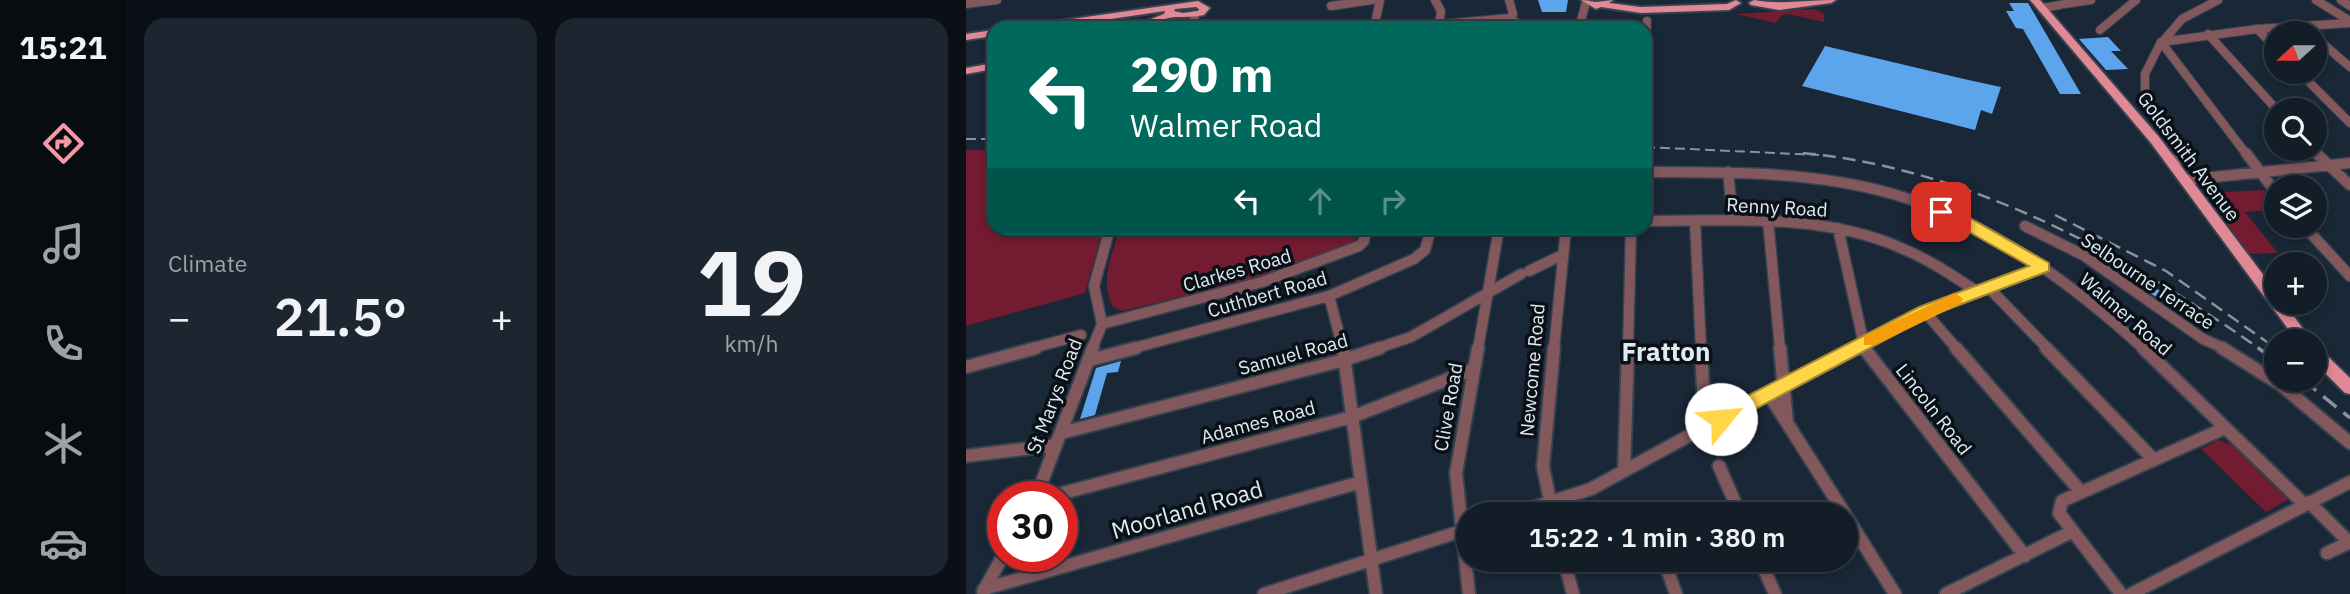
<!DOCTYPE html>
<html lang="en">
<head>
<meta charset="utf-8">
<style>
	:root { --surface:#131d28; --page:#1c2630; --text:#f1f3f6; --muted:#9da2a8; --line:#323b45; --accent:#f49aa6 }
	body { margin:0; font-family:"IBM Plex Sans",sans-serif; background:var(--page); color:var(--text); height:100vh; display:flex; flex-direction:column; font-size:26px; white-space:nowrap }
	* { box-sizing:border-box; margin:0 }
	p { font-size:23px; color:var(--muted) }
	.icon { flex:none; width:38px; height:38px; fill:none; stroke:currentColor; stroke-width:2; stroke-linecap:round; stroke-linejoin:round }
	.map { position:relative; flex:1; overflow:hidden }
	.panel { display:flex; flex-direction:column; gap:18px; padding:18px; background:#0a1016; width:840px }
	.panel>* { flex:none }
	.banner { position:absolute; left:21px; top:21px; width:665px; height:214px; border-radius:21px; box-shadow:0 4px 10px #0003,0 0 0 2px var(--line); background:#00695c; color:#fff; overflow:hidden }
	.needle { width:46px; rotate:249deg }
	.controls { position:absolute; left:1298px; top:21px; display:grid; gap:14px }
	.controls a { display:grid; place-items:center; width:63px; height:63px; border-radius:50%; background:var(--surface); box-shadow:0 4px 10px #0003,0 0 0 2px var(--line); font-size:35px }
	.speed { position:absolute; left:21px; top:481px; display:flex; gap:14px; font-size:35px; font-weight:700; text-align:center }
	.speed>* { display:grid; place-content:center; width:91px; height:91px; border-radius:50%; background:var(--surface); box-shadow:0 4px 10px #0003,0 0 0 2px var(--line); line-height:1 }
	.speed .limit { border:10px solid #d22; background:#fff; color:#111 }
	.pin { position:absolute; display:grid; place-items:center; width:60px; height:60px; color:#fff; margin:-30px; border-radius:14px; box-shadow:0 4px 10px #0006 }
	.me { position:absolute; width:77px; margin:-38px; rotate:62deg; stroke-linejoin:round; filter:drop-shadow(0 0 5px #0008) }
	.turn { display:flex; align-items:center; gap:24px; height:147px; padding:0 28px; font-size:32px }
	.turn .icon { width:91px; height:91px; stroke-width:2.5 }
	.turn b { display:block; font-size:49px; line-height:60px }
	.lanes { display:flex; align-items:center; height:66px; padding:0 28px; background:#0003; justify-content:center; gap:35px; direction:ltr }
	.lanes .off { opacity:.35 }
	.big { font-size:52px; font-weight:600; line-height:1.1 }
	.panel .tile { flex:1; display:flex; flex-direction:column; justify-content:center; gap:10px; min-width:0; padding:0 24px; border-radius:21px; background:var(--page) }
	.panel .dial { align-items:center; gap:0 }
	.dial b { font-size:91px; line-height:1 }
	.heat { display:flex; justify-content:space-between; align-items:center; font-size:38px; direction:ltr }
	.panel .tiles { flex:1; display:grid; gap:18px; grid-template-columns:repeat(2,1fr) }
	.trip { position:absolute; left:490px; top:502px; width:402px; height:70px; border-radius:35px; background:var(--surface); box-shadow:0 4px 10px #0003,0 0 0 2px var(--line); font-weight:600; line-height:70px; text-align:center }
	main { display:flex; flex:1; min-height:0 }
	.tabs { display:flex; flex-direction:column; width:126px; justify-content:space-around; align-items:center; background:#080c10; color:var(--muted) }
	.tabs .icon { width:49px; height:49px }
	.tabs .on { color:var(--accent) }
	.tabs b { font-size:32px; color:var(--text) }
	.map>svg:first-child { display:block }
</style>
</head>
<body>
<main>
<nav class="tabs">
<b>15:21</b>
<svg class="icon on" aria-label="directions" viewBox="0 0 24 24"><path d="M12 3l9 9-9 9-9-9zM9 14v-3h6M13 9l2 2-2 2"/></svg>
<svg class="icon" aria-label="music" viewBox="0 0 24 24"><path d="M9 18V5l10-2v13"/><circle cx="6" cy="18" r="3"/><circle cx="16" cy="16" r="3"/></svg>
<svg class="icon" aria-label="phone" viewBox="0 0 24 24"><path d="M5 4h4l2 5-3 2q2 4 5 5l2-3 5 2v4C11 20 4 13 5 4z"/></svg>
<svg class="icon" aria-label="climate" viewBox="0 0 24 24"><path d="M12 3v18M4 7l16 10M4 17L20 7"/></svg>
<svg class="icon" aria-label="car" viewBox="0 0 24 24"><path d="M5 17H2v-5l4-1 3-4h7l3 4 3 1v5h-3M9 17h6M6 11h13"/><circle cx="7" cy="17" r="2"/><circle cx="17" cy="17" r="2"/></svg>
</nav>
<section class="panel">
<div class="tiles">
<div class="tile"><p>Climate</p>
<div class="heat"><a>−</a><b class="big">21.5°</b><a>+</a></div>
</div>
<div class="tile dial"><b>19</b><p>km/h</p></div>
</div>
</section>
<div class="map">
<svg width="1384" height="594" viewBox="0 0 1384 594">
	<rect width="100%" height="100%" fill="#192736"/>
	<path fill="#731b30" d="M 848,9 L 858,14 L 858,22 L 822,14 L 815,16 L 810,23 L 770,14 Z
		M 0,150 L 28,150 L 28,228 L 137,228 L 119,293 L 0,326 Z
		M 1298,190 L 1311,205 L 1311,210 L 1279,212 L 1312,253 L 1282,254 L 1238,193 Z
		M 154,228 L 391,228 L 389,243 L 323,271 L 156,311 L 147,307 C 133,280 146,255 154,228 Z
		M 1253,440 L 1271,447 L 1325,498 L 1300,512 L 1235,449 Z"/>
	<path fill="#5ca5ec" d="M 572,0 L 602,0 L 600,12 L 576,12 Z
		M 1043,3 L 1062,3 L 1115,94 L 1094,94 L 1057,29 L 1050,28 L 1040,11 L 1048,11 Z
		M 1142,37 L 1155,51 L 1145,51 L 1162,69 L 1140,70 L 1113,39 Z
		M 859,46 L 998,79 L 1035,87 L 1026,114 L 1015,110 L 1009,130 L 836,86 Z
		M 1186,286 L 1224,309 L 1217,315 L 1181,291 Z
		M 155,361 L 152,372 L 141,373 L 129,415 L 114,419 L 130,368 Z"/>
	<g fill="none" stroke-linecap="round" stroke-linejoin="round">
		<defs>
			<path id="minor-far2" d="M 469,0 L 475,11 L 473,24
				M 1350,0 L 1384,21
				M 1375,0 L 1384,6
				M 0,4 L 31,0
				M 1098,4 L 1125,0
				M 365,6 L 406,0
				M 1076,8 L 1094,5
				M 546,19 L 557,28
				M 226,28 L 229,15
				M 408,28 L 414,0
				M 432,28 L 544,18 L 547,14 L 543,0
				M 613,28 L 620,2
				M 1291,29 L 1311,49
				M 1134,30 L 1170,0
				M 1242,34 L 1311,110
				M 1349,37 L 1384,67
				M 1199,39 L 1216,19 L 1252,0
				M 1195,42 L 1281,155
				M 679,48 L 681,21
				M 1333,72 L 1384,123
				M 1346,149 L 1352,155
				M 1213,155 L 1179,93 L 1179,74 L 1195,42 L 1291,29 L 1384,23"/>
			<path id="minor-far1" d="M 1280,153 L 1311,194
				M 1350,153 L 1384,185
				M 1206,163 L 1214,160 L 1212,153
				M 679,172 C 761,172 848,171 927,194 C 1024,222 1105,283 1178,349
				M 762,172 L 767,220
				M 1219,180 L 1384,163
				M 802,220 L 814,349
				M 679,221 C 763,221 857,213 935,248 C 962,259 986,275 1010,291
				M 729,221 L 735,349
				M 1059,226 L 1117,255 L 1237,339 L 1260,349
				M 1338,226 L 1384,276
				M 872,228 L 899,349
				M 563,271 L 596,255
				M 1022,287 L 1082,349
				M 363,296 L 377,349
				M 959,312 L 991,349
				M 136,324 L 296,282 L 393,246 L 398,241 L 400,228
				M 63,349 L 115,335
				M 126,349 L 136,324 L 128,286 L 144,228
				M 164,349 L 363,296 L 448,259 L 459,250 L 465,228
				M 409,349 L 445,337 L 555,274
				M 512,349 L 533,228
				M 588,349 L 600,228
				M 662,349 L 665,228
				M 888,349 L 959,312 L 1077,267"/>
			<path id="minor" d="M 377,348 L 410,594
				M 814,348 L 821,422
				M 898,348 L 1059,556
				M 990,348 L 1115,492
				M 1080,348 L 1187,459
				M 1177,348 L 1338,504
				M 1256,348 L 1315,385 L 1384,443
				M 124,360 L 170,348
				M 0,367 L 70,348
				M 802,393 L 879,514
				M 755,419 L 891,348
				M 95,433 L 378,360 L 414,348
				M 0,456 L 90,445
				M 753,466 L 774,514
				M 658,471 L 662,348
				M 70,497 L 127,348
				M 82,497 L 386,417 L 508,369
				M 1343,502 L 1384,543
				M 547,514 L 625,489 L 739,427 L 735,348
				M 587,514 L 577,467 L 588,348
				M 880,516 L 929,594
				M 1361,553 L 1384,542
				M 598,560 L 607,594
				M 698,560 L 710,594
				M 794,560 L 809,594
				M 18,589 L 395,482
				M 17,592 L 37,556
				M 298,594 L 502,529
				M 503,594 L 490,473 L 512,348
				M 980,594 L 1105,532
				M 1155,594 L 1093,513 L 1096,501 L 1259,428
				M 1165,594 L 1384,482"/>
			<path id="major" d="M 615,0 L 630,2 L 647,0 L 643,3 L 675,7 L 761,4 L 770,0 L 775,3 L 763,10 L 675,13 L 635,7 L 630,9 Z
				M 788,0 C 817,5 841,0 870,0 L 865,3 L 813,10 L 785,5 L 783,3 Z
				M 1064,0 L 1074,0 L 1193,137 L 1311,293 L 1311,303 L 1318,303 L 1346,341 L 1331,341 L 1185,143 Z
				M 232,1 L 244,8 L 238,15 C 228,17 219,17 209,17 C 194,18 181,28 162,28 L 198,14 L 199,11 L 83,28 L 59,28 L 64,25 ZM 230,7 L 233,9 L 232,11 L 217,13 L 208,11 L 209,9 Z
				M 28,30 L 28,36 L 0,40 L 0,34 Z
				M 28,63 L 28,69 L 0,74 L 0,68 Z
				M 1349,347 L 1354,349 L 1384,378 L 1384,394 L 1379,393 L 1349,363 Z"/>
		</defs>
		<use href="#minor-far2" stroke="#354250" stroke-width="10"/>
		<use href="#minor-far1" stroke="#354250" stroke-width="13"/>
		<use href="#minor" stroke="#354250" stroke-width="16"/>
		<use href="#major" stroke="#354250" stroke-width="4"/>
		<use href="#minor-far2" stroke="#83585d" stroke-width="8"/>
		<use href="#minor-far1" stroke="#83585d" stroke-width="10"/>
		<use href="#minor" stroke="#83585d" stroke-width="12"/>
		<use href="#major" fill="#e08894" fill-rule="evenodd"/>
		<path stroke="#87939e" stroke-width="2" stroke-dasharray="10 5" stroke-linecap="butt" d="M 0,139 L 28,139
			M 679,147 L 853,155"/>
		<path stroke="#87939e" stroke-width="2.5" stroke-dasharray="13 7" stroke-linecap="butt" d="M 837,153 C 1006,169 1158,254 1294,349
			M 1089,215 L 1200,271 L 1301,342"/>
		<path stroke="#87939e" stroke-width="3.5" stroke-dasharray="17 9" stroke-linecap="butt" d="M 1292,348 L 1311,361
			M 1337,380 L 1384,418"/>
	</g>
	<path fill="#ffd54a" stroke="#a68a30" stroke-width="2" d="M 975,207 L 1002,217 L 1083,263 L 1083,271 L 964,316 L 761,424 L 748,424 L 746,419 L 748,413 L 953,307 L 1063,266 L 968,212 Z"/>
	<path fill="#f59e0b" d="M 989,293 L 997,299 L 994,304 L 909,345 L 898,345 L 898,336 Z"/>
	<g text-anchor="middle" stroke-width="7" stroke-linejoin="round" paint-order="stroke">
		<g font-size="19" fill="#e0eaf3" stroke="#091016">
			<text transform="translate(1223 156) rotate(53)" y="7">Goldsmith Avenue</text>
			<text transform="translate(811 207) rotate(3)" y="7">Renny Road</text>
			<text transform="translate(271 270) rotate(-16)" y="7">Clarkes Road</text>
			<text transform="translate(1182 281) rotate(34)" y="7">Selbourne Terrace</text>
			<text transform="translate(301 294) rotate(-16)" y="7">Cuthbert Road</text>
			<text transform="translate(1160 314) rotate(41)" y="7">Walmer Road</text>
			<text transform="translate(327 354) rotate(-15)" y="7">Samuel Road</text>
			<text transform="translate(566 370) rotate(-85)" y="7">Newcome Road</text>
			<text transform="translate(88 396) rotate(-69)" y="7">St Marys Road</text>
			<text transform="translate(482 407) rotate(-80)" y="7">Clive Road</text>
			<text transform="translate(968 409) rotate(52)" y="7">Lincoln Road</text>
			<text transform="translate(292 422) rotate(-15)" y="7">Adames Road</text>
		</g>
		<g font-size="23" fill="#e0eaf3" stroke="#091016">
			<text transform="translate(221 510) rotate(-16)" y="8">Moorland Road</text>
		</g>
		<g font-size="26" font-weight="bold" fill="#e0eaf3" stroke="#091016">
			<text x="700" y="361">Fratton</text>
		</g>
	</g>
</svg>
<div class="controls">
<a><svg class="needle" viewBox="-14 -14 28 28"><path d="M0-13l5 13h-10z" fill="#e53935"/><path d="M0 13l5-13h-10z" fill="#9da2a8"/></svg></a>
<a><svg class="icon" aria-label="search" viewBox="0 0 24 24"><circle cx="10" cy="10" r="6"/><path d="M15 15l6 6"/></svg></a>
<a><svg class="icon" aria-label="layers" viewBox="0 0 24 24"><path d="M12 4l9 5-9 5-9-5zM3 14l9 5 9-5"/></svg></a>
<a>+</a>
<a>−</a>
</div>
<div class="speed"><div class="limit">30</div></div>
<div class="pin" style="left:975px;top:212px;background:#d93025"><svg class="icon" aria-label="arrive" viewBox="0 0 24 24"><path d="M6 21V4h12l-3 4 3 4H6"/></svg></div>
<svg class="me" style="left:755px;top:419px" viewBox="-20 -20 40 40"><circle r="19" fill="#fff"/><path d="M0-13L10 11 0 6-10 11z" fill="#ffd54a"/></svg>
<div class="trip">15:22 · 1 min · 380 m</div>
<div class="banner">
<div class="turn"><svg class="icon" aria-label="left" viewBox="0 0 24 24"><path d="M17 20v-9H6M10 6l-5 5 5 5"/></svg><div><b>290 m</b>Walmer Road</div></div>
<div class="lanes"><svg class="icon" aria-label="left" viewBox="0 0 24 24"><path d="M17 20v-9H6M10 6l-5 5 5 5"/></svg><svg class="icon off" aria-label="ahead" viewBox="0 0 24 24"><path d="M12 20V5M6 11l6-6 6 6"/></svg><svg class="icon off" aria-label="right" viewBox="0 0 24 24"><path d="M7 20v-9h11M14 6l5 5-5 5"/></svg></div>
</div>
</div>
</main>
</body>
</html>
